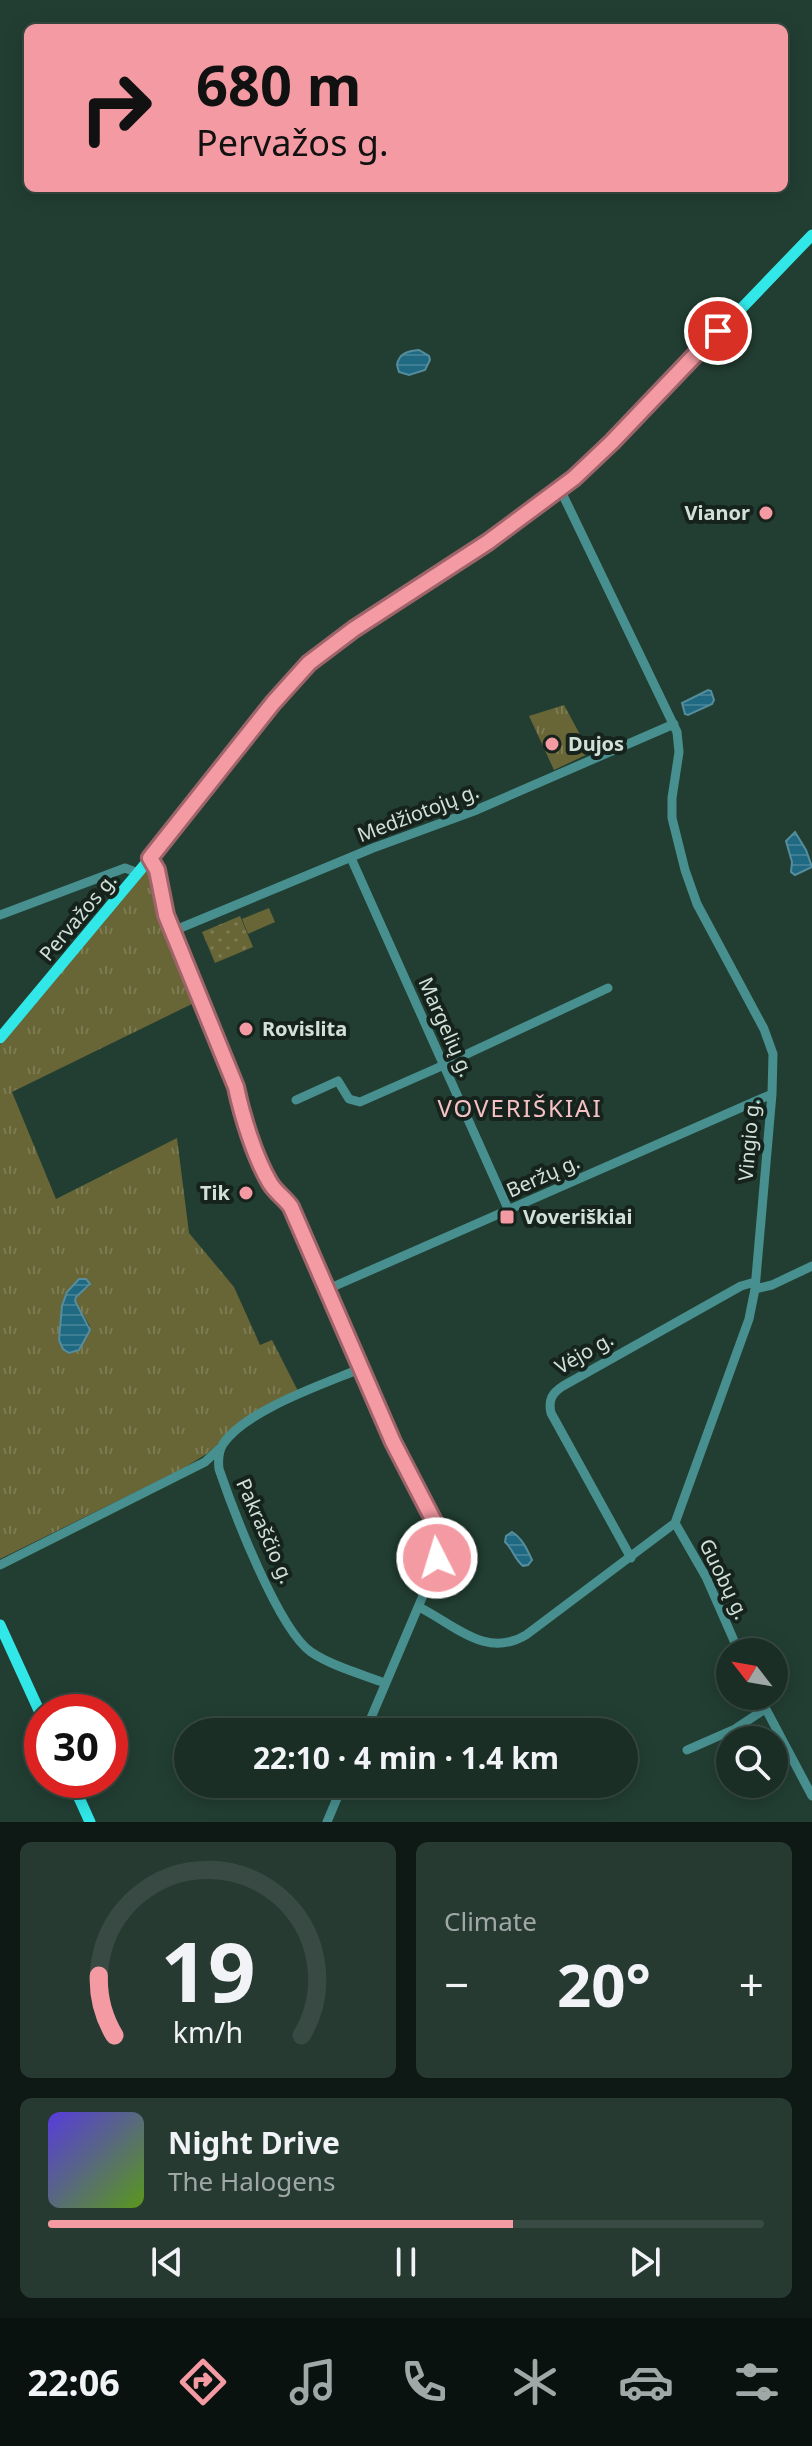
<!DOCTYPE html>
<html lang="en">
<head>
<meta charset="utf-8">
<style>
	:root { --surface:#1a2e26; --page:#273a32; --text:#f1f3f6; --muted:#9fa8a7; --line:#384a43; --accent:#f49aa3 }
	body { margin:0; font-family:"Noto Sans",sans-serif; background:var(--page); color:var(--text); height:100vh; display:flex; flex-direction:column; font-size:30px; white-space:nowrap }
	* { box-sizing:border-box; margin:0 }
	p { font-size:26px; color:var(--muted) }
	.icon { flex:none; width:44px; height:44px; fill:none; stroke:currentColor; stroke-width:2; stroke-linecap:round; stroke-linejoin:round }
	.map { position:relative; height:1822px; overflow:hidden }
	.side { display:flex; flex-direction:column; gap:20px; padding:20px; background:#0e1915; flex:1 }
	.side>* { flex:none }
	.banner { position:absolute; left:24px; top:24px; width:764px; height:168px; border-radius:12px; box-shadow:0 4px 20px #0003,0 0 0 2px var(--line); background:#f49aa3; color:#111; overflow:hidden }
	.needle { width:52px; rotate:301deg }
	.fabs { position:absolute; left:716px; top:1638px; display:grid; gap:16px }
	.fabs a { display:grid; place-items:center; width:72px; height:72px; border-radius:50%; background:var(--surface); box-shadow:0 4px 20px #0003,0 0 0 2px var(--line); font-size:40px }
	.speed { position:absolute; left:24px; top:1694px; display:flex; gap:16px; font-size:40px; font-weight:700; text-align:center }
	.speed>* { display:grid; place-content:center; width:104px; height:104px; border-radius:50%; background:var(--surface); box-shadow:0 4px 20px #0003,0 0 0 2px var(--line); line-height:1 }
	.speed .limit { border:12px solid #d22; background:#fff; color:#111 }
	.pin { position:absolute; display:grid; place-items:center; width:68px; height:68px; color:#fff; margin:-34px; border:4px solid #fff; border-radius:50%; box-shadow:0 2px 8px #0007 }
	.me { position:absolute; width:88px; margin:-44px; rotate:355deg; stroke-linejoin:round; filter:drop-shadow(0 0 6px #0008) }
	.turn { display:flex; align-items:center; gap:28px; height:168px; padding:0 40px; font-size:36px }
	.turn .icon { width:104px; height:104px; stroke-width:2.5 }
	.turn b { display:block; font-size:56px; line-height:68px }
	.big { font-size:60px; font-weight:700; line-height:1.1 }
	.side .card { flex:1; display:flex; flex-direction:column; justify-content:center; gap:12px; min-width:0; padding:0 28px; border-radius:12px; background:var(--page) }
	.side .dial { align-items:center; gap:0 }
	.dial svg { height:208px; overflow:visible; fill:none; stroke:var(--line); stroke-width:7; stroke-linecap:round; text-anchor:middle }
	.dial text { fill:var(--text); stroke:none }
	.song { display:flex; align-items:center; gap:24px }
	.cover { width:96px; height:96px; border-radius:12px; background:linear-gradient(135deg,hsl(250 70% 55%),hsl(90 70% 35%)) }
	.played { height:8px; border-radius:4px; background:linear-gradient(90deg,var(--accent) 65%,var(--line) 65%) }
	.keys { display:flex; justify-content:space-around; direction:ltr }
	.heat { display:flex; justify-content:space-between; align-items:center; font-size:44px; direction:ltr }
	.side .tiles { flex:1; display:grid; gap:20px; grid-template-columns:1fr 1fr }
	.card:last-child { grid-column:span 2 }
	.trip { position:absolute; left:174px; top:1718px; width:464px; height:80px; border-radius:40px; background:var(--surface); box-shadow:0 4px 20px #0003,0 0 0 2px var(--line); font-weight:700; line-height:80px; text-align:center }
	.dock { display:flex; height:128px; justify-content:space-around; align-items:center; background:#0a120f; color:var(--muted) }
	.dock .icon { width:56px; height:56px }
	.dock .selected { color:var(--accent) }
	.dock b { font-size:36px; color:var(--text) }
	.map>svg:first-child { display:block }
</style>
</head>
<body>
<div class="map">
<svg width="812" height="1822" viewBox="0 0 812 1822">
	<defs>
		<pattern id="grass-tufts" width="24" height="20" patternUnits="userSpaceOnUse" patternTransform="scale(2)"><rect width="24" height="20" fill="#686537"/><path d="M3 7l-1-3M5 7V3M7 7l1-3M15 17l-1-3M17 17v-4M19 17l1-3" fill="none" stroke="#7d7b53"/></pattern>
		<pattern id="park-dots" width="8" height="8" patternUnits="userSpaceOnUse" patternTransform="scale(2)"><rect width="8" height="8" fill="#686537"/><path d="M2 2h.1M6 6h.1" fill="none" stroke="#7d7b53" stroke-width="1.8" stroke-linecap="round"/></pattern>
		<pattern id="water-rules" width="6" height="5" patternUnits="userSpaceOnUse" patternTransform="scale(2)"><rect width="6" height="5" fill="#206982"/><path d="M0 2.5h6" fill="none" stroke="#3f7e93"/></pattern>
	</defs>
	<rect width="100%" height="100%" fill="#223e32"/>
	<path fill="url(#grass-tufts)" fill-rule="evenodd" d="M 564,705 L 590,753 L 554,770 L 529,716 Z
		M 145,871 L 152,873 L 155,878 L 198,1001 L 12,1092 L 56,1199 L 177,1138 L 189,1233 L 234,1287 L 260,1345 L 272,1340 L 298,1391 L 253,1413 L 208,1453 L 184,1468 L 0,1559 L 0,1045 ZM 90,1286 L 80,1293 L 75,1301 L 90,1326 L 59,1340 L 62,1306 L 67,1292 Z"/>
	<path fill="url(#park-dots)" d="M 240,916 L 253,947 L 215,963 L 202,932 Z"/>
	<path fill="#686537" d="M 269,908 L 275,922 L 248,934 L 242,919 Z"/>
	<path fill="url(#water-rules)" stroke="#558d9c" stroke-width="2" d="M 419,350 L 429,356 L 430,360 L 425,370 L 409,375 L 399,372 L 397,365 C 399,353 408,351 419,350 Z
		M 708,690 L 711,691 L 714,700 L 712,704 L 688,715 L 685,714 L 682,703 Z
		M 795,832 L 806,850 L 812,867 L 795,875 L 791,872 L 792,862 L 786,841 Z
		M 79,1279 L 86,1279 L 90,1284 L 76,1297 L 75,1301 L 90,1330 L 79,1350 L 69,1353 L 63,1349 L 59,1340 L 62,1306 L 67,1292 Z
		M 512,1532 C 522,1538 527,1549 532,1560 L 528,1565 L 523,1566 C 514,1559 513,1549 505,1542 L 506,1536 Z"/>
	<g fill="none" stroke-linecap="round" stroke-linejoin="round">
		<path stroke="#48908f" stroke-width="9" d="M 150,858 L 157,870 L 166,915 L 236,1087 C 242,1118 254,1157 270,1183 C 276,1193 285,1198 291,1207 L 393,1442 L 437,1527 L 439,1546 L 433,1572 L 365,1732
			M 351,858 L 509,1211
			M 0,915 L 125,868 L 138,873
			M 173,931 L 373,848 L 474,811 L 674,724
			M 296,1100 L 338,1081 L 349,1099 L 360,1102 L 435,1069 L 608,988
			M 328,1289 L 772,1094
			M 755,1289 L 772,1285 L 812,1266
			M 362,1368 C 324,1384 246,1410 223,1444 C 218,1452 218,1460 219,1469 C 233,1510 278,1629 311,1652 C 332,1666 361,1674 385,1683
			M 675,1523 L 706,1577 L 739,1652
			M 631,1558 L 551,1413 C 548,1400 552,1393 563,1386 L 741,1286 L 755,1282
			M 0,1565 L 205,1462 L 219,1449
			M 419,1607 C 455,1625 486,1659 526,1635 L 675,1523 L 749,1319 L 755,1289 L 772,1094 L 773,1054 L 764,1029 L 697,904 L 685,870 L 672,818 L 672,798 L 679,752 L 677,732 L 560,489
			M 759,1696 L 812,1796
			M 687,1750 L 735,1729 L 765,1709
			M 327,1822 L 343,1784"/>
		<path stroke="#31e7e7" stroke-width="11" d="M 0,1038 L 167,838 L 273,703 L 309,663 L 354,629 L 488,542 L 574,478 L 639,415 L 812,235
			M 0,1625 L 42,1717
			M 71,1780 L 90,1822"/>
	</g>
	<g fill="none" stroke-linecap="round" stroke-linejoin="round">
		<defs>
			<path id="route" d="M 437,1558 L 439,1546 L 437,1527 L 393,1442 L 291,1207 C 285,1198 276,1193 270,1183 C 255,1158 242,1116 236,1087 L 166,915 L 157,870 L 150,858 L 273,703 L 309,663 L 354,629 L 488,542 L 574,478 L 612,442 L 718,331"/>
		</defs>
		<use href="#route" stroke="#9f646a" stroke-width="20"/>
		<use href="#route" stroke="#f49aa3" stroke-width="14"/>
	</g>
	<g fill="#f49aa3" stroke="#16221c" stroke-width="3">
		<circle cx="766" cy="513" r="8"/>
		<circle cx="552" cy="744" r="8"/>
		<circle cx="246" cy="1029" r="8"/>
		<circle cx="246" cy="1193" r="8"/>
		<rect x="499" y="1209" width="16" height="16" rx="4"/>
	</g>
	<g text-anchor="middle" stroke-width="8" stroke-linejoin="round" paint-order="stroke">
		<g font-size="20" font-weight="bold" fill="#d1e1d9" stroke="#16221c" text-anchor="start">
			<text x="750" y="520" text-anchor="end">Vianor</text>
			<text x="568" y="751">Dujos</text>
			<text x="262" y="1036">Rovislita</text>
			<text x="230" y="1200" text-anchor="end">Tik</text>
			<text x="523" y="1224">Voveriškiai</text>
		</g>
		<g font-size="20" fill="#d1e1d9" stroke="#16221c">
			<text transform="translate(418 813) rotate(-21)" y="7">Medžiotojų g.</text>
			<text transform="translate(78 917) rotate(-50)" y="7">Pervažos g.</text>
			<text transform="translate(446 1027) rotate(66)" y="7">Margelių g.</text>
			<text transform="translate(749 1140) rotate(-85)" y="7">Vingio g.</text>
			<text transform="translate(543 1176) rotate(-24)" y="7">Beržų g.</text>
			<text transform="translate(584 1353) rotate(-30)" y="7">Vėjo g.</text>
			<text transform="translate(265 1531) rotate(66)" y="7">Pakraščio g.</text>
			<text transform="translate(724 1579) rotate(64)" y="7">Guobų g.</text>
		</g>
		<g font-size="24" letter-spacing="2" fill="#f5c1c4" stroke="#16221c">
			<text x="520" y="1117">VOVERIŠKIAI</text>
		</g>
	</g>
</svg>
<div class="fabs">
<a><svg class="needle" viewBox="-14 -14 28 28"><path d="M0-13l5 13h-10z" fill="#e53935"/><path d="M0 13l5-13h-10z" fill="#9fa8a7"/></svg></a>
<a><svg class="icon" aria-label="search" viewBox="0 0 24 24"><circle cx="10" cy="10" r="6"/><path d="M15 15l6 6"/></svg></a>
</div>
<div class="speed"><div class="limit">30</div></div>
<div class="pin" style="left:718px;top:331px;background:#d93025"><svg class="icon" aria-label="arrive" viewBox="0 0 24 24"><path d="M6 21V4h12l-3 4 3 4H6"/></svg></div>
<svg class="me" style="left:437px;top:1558px" viewBox="-20 -20 40 40"><circle r="17" fill="#f49aa3" stroke="#fff" stroke-width="3"/><path d="M0-11L8 9 0 5-8 9z" fill="#fff"/></svg>
<div class="trip">22:10 · 4 min · 1.4 km</div>
<div class="banner">
<div class="turn"><svg class="icon" aria-label="right" viewBox="0 0 24 24"><path d="M7 20v-9h11M14 6l5 5-5 5"/></svg><div><b>680 m</b>Pervažos g.</div></div>
</div>
</div>
<section class="side">
<div class="tiles">
<div class="card dial"><svg viewBox="0 0 100 80">
<path d="M14 69A42 42 0 1 1 86 69"/>
<path d="M14 69A42 42 0 0 1 8 46" stroke="#f49aa3"/>
<text x="50" y="56" font-size="32" font-weight="700">19</text>
<text x="50" y="72" font-size="11">km/h</text>
</svg></div>
<div class="card"><p>Climate</p>
<div class="heat"><a>−</a><b class="big">20°</b><a>+</a></div>
</div>
<div class="card">
<div class="song"><i class="cover"></i><div><b>Night Drive</b><p>The Halogens</p></div></div>
<div class="played"></div>
<div class="keys"><svg class="icon" aria-label="previous" viewBox="0 0 24 24"><path d="M18 5L8 12l10 7zM5 5v14"/></svg><svg class="icon" aria-label="pause" viewBox="0 0 24 24"><path d="M8 5v14M16 5v14"/></svg><svg class="icon" aria-label="next" viewBox="0 0 24 24"><path d="M6 5l10 7-10 7zM19 5v14"/></svg></div>
</div>
</div>
</section>
<nav class="dock">
<b>22:06</b>
<svg class="icon selected" aria-label="directions" viewBox="0 0 24 24"><path d="M12 3l9 9-9 9-9-9zM9 14v-3h6M13 9l2 2-2 2"/></svg>
<svg class="icon" aria-label="music" viewBox="0 0 24 24"><path d="M9 18V5l10-2v13"/><circle cx="6" cy="18" r="3"/><circle cx="16" cy="16" r="3"/></svg>
<svg class="icon" aria-label="phone" viewBox="0 0 24 24"><path d="M5 4h4l2 5-3 2q2 4 5 5l2-3 5 2v4C11 20 4 13 5 4z"/></svg>
<svg class="icon" aria-label="climate" viewBox="0 0 24 24"><path d="M12 3v18M4 7l16 10M4 17L20 7"/></svg>
<svg class="icon" aria-label="car" viewBox="0 0 24 24"><path d="M5 17H2v-5l4-1 3-4h7l3 4 3 1v5h-3M9 17h6M6 11h13"/><circle cx="7" cy="17" r="2"/><circle cx="17" cy="17" r="2"/></svg>
<svg class="icon" aria-label="filters" viewBox="0 0 24 24"><path d="M4 7h16M4 17h16"/><circle cx="9" cy="7" r="2"/><circle cx="15" cy="17" r="2"/></svg>
</nav>
</body>
</html>
